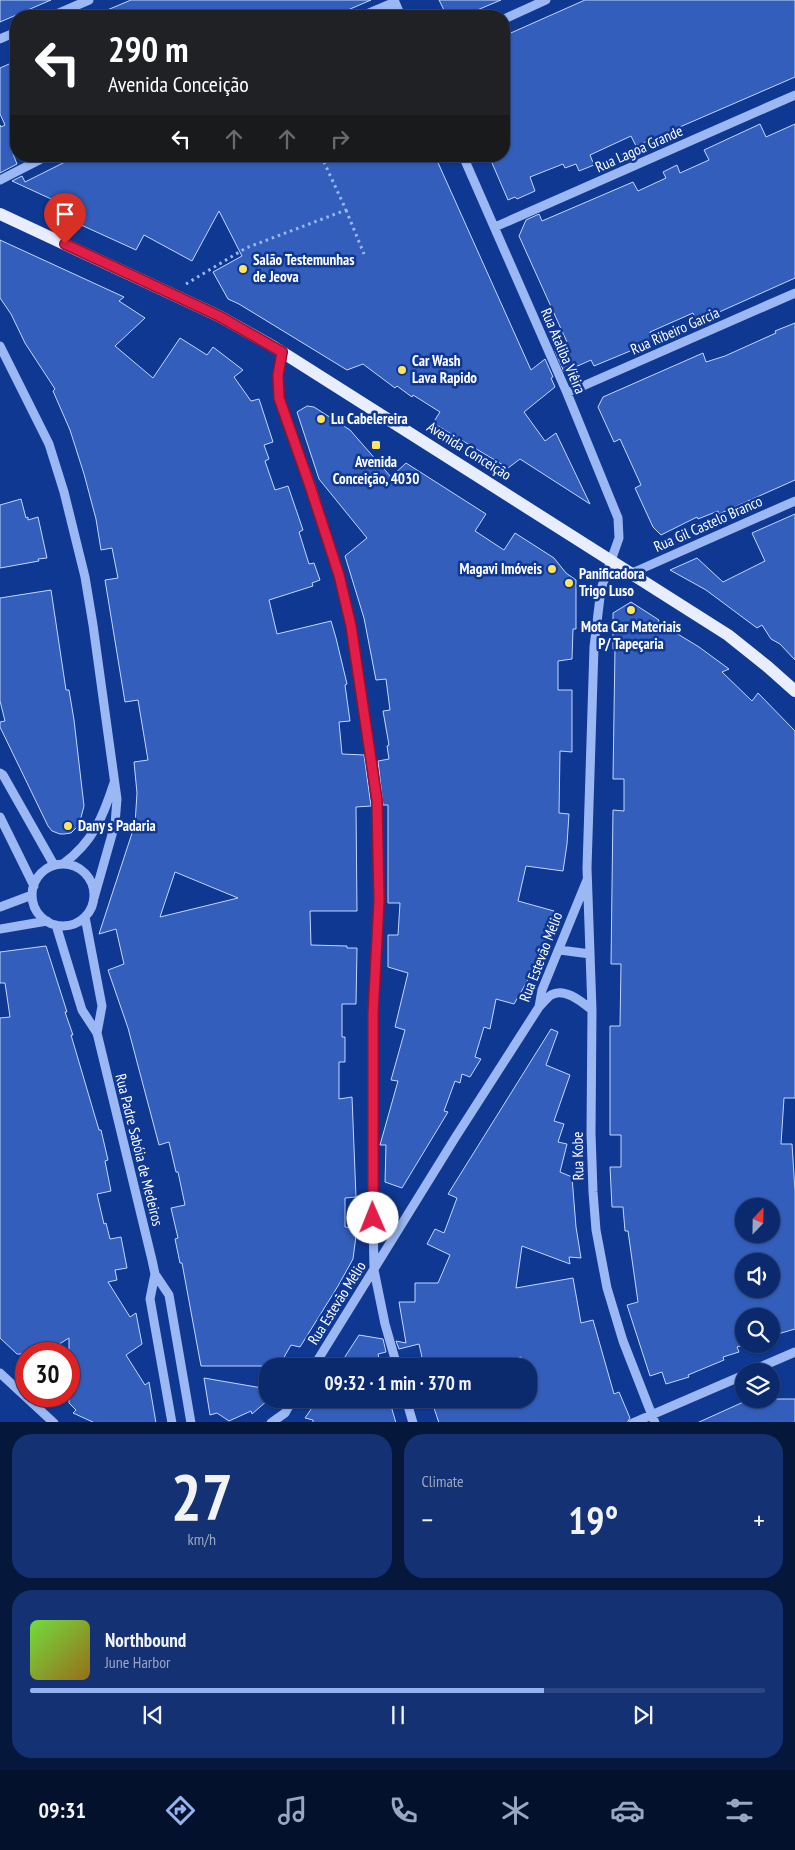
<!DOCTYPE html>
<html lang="en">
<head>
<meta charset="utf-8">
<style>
	:root { --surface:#0b2a6e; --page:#143273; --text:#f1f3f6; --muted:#9aa7c2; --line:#2b4681; --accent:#95b2f1 }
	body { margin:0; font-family:"PT Sans Narrow",sans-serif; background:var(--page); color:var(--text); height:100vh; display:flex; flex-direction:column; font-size:19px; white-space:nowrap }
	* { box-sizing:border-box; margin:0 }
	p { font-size:16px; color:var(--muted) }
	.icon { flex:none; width:28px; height:28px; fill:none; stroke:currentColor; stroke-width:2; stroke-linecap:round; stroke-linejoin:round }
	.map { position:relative; height:1422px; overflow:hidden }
	.details { display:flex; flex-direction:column; gap:12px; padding:12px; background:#06173c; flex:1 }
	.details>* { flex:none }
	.top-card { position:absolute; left:10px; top:10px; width:500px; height:152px; border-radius:20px; box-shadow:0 1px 4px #0004,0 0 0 1px var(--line); background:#202124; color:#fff; overflow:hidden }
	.needle { width:32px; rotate:22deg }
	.controls { position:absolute; left:735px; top:1198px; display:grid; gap:10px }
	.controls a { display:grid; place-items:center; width:45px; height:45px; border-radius:50%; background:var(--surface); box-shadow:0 1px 4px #0004,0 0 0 1px var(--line); font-size:25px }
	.speed { position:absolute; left:15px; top:1342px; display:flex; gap:10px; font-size:25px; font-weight:700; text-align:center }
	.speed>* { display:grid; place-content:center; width:65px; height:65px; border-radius:50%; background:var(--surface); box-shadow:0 1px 4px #0004,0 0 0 1px var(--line); line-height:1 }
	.speed .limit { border:8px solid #d22; background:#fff; color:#111 }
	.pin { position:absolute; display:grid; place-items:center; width:42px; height:42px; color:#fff; margin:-51px -21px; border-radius:50% 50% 50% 0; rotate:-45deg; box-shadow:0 0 5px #0007 }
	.pin .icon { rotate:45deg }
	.me { position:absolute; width:55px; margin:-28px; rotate:359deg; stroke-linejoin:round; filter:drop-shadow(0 0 4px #0008) }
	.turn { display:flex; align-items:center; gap:18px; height:105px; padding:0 15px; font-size:22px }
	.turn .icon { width:65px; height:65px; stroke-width:2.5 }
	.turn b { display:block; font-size:35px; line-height:42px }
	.lanes { display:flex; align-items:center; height:48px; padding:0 15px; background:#0003; justify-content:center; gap:25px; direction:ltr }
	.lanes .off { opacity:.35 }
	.big { font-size:38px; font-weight:700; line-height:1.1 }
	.details .widget { flex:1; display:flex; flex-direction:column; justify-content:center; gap:8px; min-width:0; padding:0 18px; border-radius:20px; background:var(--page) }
	.details .dial { align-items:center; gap:0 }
	.dial b { font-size:65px; line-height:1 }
	.song { display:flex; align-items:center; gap:15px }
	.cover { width:60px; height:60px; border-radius:8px; background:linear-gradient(135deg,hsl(100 70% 55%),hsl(40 70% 35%)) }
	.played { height:5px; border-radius:2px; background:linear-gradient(90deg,var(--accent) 70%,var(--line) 70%) }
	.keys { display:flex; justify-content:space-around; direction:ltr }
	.heat { display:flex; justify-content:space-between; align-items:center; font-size:28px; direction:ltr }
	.details .tiles { flex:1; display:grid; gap:12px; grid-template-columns:1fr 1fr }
	.widget:last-child { grid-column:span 2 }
	.trip { position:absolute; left:259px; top:1358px; width:278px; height:50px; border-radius:20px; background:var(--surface); box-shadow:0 1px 4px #0004,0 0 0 1px var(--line); font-weight:700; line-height:50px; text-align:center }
	.tab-bar { display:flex; height:80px; justify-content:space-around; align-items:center; background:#04112c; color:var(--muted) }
	.tab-bar .icon { width:35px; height:35px }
	.tab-bar .current { color:var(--accent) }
	.tab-bar b { font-size:22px; color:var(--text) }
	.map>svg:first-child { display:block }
</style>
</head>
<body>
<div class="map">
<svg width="795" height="1423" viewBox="0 0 795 1423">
	<rect width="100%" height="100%" fill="#0f3893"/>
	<path fill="#335ebb" stroke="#c3d6fe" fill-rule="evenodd" d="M 0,0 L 51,0 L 0,22 Z
		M 131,0 L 371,0 L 334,16 L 93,16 Z
		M 439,0 L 501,0 L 463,16 L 447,16 Z
		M 585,0 L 795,0 L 795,77 L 636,146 L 631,136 L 590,155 L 594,165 L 579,171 L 576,164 L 565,168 L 563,164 L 530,177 L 535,191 L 517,199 L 515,197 L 508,200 L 489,156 L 504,156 L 504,36 Z
		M 16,61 L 16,149 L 15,147 L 11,149 L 17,164 L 0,173 L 0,125 L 1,127 L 5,125 L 0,114 L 0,68 Z
		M 760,124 L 766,137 L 795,124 L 795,278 L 697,322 L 693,313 L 650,332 L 653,339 L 634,347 L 635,349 L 594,366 L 591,360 L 564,372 L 555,351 L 567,342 L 519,236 L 526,220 L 539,214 L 542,221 L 633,182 L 638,191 L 666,178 L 663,172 L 677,165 L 680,173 L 709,160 L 704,150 Z
		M 77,156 L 435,156 L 531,370 L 545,359 L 553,377 L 551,378 L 555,387 L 524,412 L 545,441 L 556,433 L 590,504 L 520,459 L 508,468 L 433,423 L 440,412 L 413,395 L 412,397 L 397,386 L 395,388 L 363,364 L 347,370 L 239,304 L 228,299 L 213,272 L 242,256 L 219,211 L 192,261 L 144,235 L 136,250 L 57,214 L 62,204 L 12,181 L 22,176 L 25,182 Z
		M 0,240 L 124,297 L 119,301 L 145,318 L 115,346 L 153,378 L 180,338 L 207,355 L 213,347 L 243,370 L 234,377 L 251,401 L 259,399 L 273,442 L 264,445 L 269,459 L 265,461 L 275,490 L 288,486 L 303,530 L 299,532 L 309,564 L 314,563 L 320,580 L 312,583 L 313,586 L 269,600 L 277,634 L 331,621 L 336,638 L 347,684 L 345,685 L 350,721 L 339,722 L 342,754 L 364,755 L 371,806 L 356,807 L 357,911 L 310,911 L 311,945 L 347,946 L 347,948 L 357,948 L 356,1004 L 342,1004 L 342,1037 L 345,1037 L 345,1062 L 339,1062 L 339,1099 L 352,1097 L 356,1197 L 345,1198 L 345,1227 L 357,1228 L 353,1259 L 338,1286 L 300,1347 L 291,1345 L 279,1366 L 201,1366 L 182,1263 L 180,1263 L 175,1239 L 178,1238 L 171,1208 L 185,1205 L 178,1172 L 176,1172 L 169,1142 L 159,1145 L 128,1028 L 108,970 L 124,964 L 116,929 L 99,934 L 135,824 L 137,793 L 134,762 L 148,760 L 138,700 L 125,702 L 105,580 L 118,578 L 112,548 L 101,550 L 96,519 L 84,474 L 70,430 L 53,391 L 55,389 L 25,343 L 11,314 L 0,298 ZM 175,872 L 238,898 L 160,917 Z
		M 795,323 L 795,480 L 719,514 L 718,511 L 698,519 L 697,517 L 661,535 L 653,527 L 635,488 L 641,485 L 620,439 L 614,442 L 598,407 L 603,397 L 703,353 L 706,362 L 725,356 L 776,333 L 775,331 Z
		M 307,406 L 314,407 L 350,430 L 391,477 L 406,463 L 486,514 L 475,531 L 504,550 L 515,533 L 554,558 L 566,573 L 576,580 L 576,629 L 573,629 L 572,659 L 558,661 L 558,690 L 572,690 L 572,752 L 560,751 L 559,813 L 569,814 L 567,844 L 563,871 L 526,866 L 518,901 L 554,911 L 547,937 L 528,980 L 514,1004 L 496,999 L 490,1029 L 484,1027 L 475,1057 L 481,1059 L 470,1077 L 462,1074 L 460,1083 L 455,1081 L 444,1111 L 448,1112 L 402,1188 L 385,1182 L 386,1145 L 380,1145 L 398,1081 L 391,1080 L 405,1030 L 395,1027 L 408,973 L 388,967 L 388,935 L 398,935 L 400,903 L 388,903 L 388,805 L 383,805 L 378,761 L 389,759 L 387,746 L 389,745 L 383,711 L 390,710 L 386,679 L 376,680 L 364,618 L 345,556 L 367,538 L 319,479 L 297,412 Z
		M 21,499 L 26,518 L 28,517 L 28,520 L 38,517 L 47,558 L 38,559 L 39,561 L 0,568 L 0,505 Z
		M 795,514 L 795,660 L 780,644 L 771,639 L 762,625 L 757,628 L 706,590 L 670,570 L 697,558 L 723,582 L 765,561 L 752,533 Z
		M 51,590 L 66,690 L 69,690 L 74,720 L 84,806 L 79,825 L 71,833 L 64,834 L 60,834 L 52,831 L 48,826 L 0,727 L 0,722 L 5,721 L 0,701 L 0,598 Z
		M 631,602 L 659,620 L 658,622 L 699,647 L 729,669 L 722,672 L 752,701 L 758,693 L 795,731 L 795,1098 L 784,1098 L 781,1144 L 792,1144 L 795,1191 L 795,1329 L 771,1336 L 771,1316 L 744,1316 L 744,1344 L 747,1344 L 737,1347 L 739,1352 L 723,1357 L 724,1360 L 688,1375 L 689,1377 L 666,1384 L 662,1372 L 650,1376 L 627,1305 L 638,1302 L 628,1231 L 625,1231 L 623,1207 L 612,1207 L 610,1167 L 621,1167 L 621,1135 L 610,1135 L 610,1026 L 620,1026 L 621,964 L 611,964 L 613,810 L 624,811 L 624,779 L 613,779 L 615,648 L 613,649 L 613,613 ZM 744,1206 L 771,1206 L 771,1234 L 744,1234 ZM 744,1261 L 771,1261 L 771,1289 L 744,1289 Z
		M 46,946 L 67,1012 L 65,1012 L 73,1035 L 71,1035 L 99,1130 L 101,1130 L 108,1160 L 105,1161 L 111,1191 L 97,1194 L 104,1224 L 106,1223 L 110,1239 L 121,1237 L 127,1268 L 115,1270 L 117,1280 L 108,1282 L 130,1317 L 136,1313 L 142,1344 L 126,1355 L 145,1385 L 149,1382 L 156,1423 L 95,1423 L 73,1413 L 76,1410 L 69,1403 L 69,1338 L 43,1354 L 17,1354 L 0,1338 L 0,1018 L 10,1017 L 5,983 L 0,983 L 0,952 Z
		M 551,1029 L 558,1032 L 546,1065 L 570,1075 L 554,1121 L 564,1124 L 558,1142 L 567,1144 L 560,1172 L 572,1177 L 576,1227 L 581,1258 L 569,1257 L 570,1264 L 522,1246 L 516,1288 L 573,1278 L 581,1323 L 593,1320 L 614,1394 L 619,1392 L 630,1418 L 627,1423 L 439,1423 L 431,1399 L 528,1399 L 528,1366 L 523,1366 L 521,1357 L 482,1366 L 424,1366 L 419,1344 L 399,1349 L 396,1341 L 406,1343 L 399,1302 L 415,1302 L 415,1283 L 438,1283 L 450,1255 L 427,1244 L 435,1229 L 444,1233 L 457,1198 L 448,1194 Z
		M 359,1335 L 383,1339 L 386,1352 L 378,1354 L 381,1366 L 339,1366 Z
		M 204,1378 L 268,1389 L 268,1400 L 252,1414 L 251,1411 L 229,1421 L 217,1413 L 210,1415 Z
		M 318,1399 L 389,1399 L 396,1423 L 313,1423 L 313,1420 L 305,1418 Z
		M 750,1399 L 795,1399 L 795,1423 L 697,1423 Z"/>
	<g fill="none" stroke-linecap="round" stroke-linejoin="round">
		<path stroke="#9bb8f4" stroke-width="3" stroke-dasharray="2.5 4" stroke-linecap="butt" d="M 346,210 L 364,254
			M 186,284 L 246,248 L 346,210 L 324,162 L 335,156"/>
		<path stroke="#9bb8f4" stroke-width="9" d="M 394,0 L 401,16
			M 52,16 L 89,0
			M 362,16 L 395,2
			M 504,19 L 546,0
			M 0,39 L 16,32
			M 463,156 L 567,393 L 618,518 L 619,538 L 601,589 L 594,647 L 587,868 L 592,1010 L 591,1133 L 593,1192 L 596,1230 L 607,1288 L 623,1341 L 655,1423
			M 0,180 L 47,156
			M 495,227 L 795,95
			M 0,346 L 49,444 L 64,492 L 85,577 L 93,625 L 117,799 L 115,824 L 94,898
			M 282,352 L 278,375 L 279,398 L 311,485 L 339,575 L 351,626 L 377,800 L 379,901 L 373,1014 L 372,1167 L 374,1270 L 385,1324 L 397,1366
			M 567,393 L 795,293
			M 632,573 L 795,501
			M 0,773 L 3,775 L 54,865
			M 0,817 L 34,886
			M 63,864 C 93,842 103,817 114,783
			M32 895a31 31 0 1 1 62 0a31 31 0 1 1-62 0Z
			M 0,907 L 32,895
			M 85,917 L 102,1006 L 97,1033
			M 56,925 L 82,1010 L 97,1033 L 152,1260 L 155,1274 L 150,1299 L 172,1423
			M 0,929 L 47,921
			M 560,950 L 590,954
			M 539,1007 C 543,1003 547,998 551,995 C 565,987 582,1002 592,1010
			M 155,1274 L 169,1295 L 191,1423
			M 314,1366 L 455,1138 L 539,1007 L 542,990 L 587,880
			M 751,1371 L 795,1352
			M 0,1373 L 54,1423
			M 406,1399 L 413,1423
			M 271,1423 L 285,1413 L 293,1399
			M 633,1423 L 744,1375"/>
		<path stroke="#e8eeff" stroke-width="12" d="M 0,214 L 219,316 L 274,347 L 728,635 L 768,667 L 795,691"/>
	</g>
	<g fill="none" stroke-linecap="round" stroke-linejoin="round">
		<defs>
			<path id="route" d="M 65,244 L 219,316 L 282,352 L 278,375 L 279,398 L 310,486 L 339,575 L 351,626 L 377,800 L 379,901 L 373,1014 L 373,1218"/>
		</defs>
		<use href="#route" stroke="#92132f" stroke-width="12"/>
		<use href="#route" stroke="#e11d48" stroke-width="9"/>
	</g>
	<g fill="#ffe55e" stroke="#0f3893" stroke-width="2">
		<circle cx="243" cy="269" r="5"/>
		<circle cx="402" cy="370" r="5"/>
		<circle cx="321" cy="419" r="5"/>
		<rect x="371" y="440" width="10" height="10" rx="2.5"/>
		<circle cx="552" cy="569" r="5"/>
		<circle cx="569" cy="583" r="5"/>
		<circle cx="631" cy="610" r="5"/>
		<circle cx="68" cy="826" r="5"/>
	</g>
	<g text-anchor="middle" stroke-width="5" stroke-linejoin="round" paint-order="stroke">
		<g font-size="15" fill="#fff" stroke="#0f3893">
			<text transform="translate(639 149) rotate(-24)" y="5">Rua Lagoa Grande</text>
			<text transform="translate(675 331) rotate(-24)" y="5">Rua Ribeiro Garcia</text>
			<text transform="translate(563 351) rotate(67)" y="5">Rua Ataliba Viêira</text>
			<text transform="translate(469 451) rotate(32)" y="5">Avenida Conceição</text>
			<text transform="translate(708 524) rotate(-24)" y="5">Rua Gil Castelo Branco</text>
			<text transform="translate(541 957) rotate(-69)" y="5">Rua Estevão Mélio</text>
			<text transform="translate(139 1150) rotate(76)" y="5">Rua Padre Sabóia de Medeiros</text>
			<text transform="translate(578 1156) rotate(-91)" y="5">Rua Kobe</text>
			<text transform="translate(337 1303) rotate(-58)" y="5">Rua Estevão Mélio</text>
		</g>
		<g font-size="15" font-weight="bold" fill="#fff" stroke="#0f3893" text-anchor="start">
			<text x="253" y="265">Salão Testemunhas<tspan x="253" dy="17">de Jeova</tspan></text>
			<text x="412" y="366">Car Wash<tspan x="412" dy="17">Lava Rapido</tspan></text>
			<text x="331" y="424">Lu Cabelereira</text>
			<text x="376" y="467" text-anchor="middle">Avenida<tspan x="376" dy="17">Conceição, 4030</tspan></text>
			<text x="542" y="574" text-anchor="end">Magavi Imóveis</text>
			<text x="579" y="579">Panificadora<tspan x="579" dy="17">Trigo Luso</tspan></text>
			<text x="631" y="632" text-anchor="middle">Mota Car Materiais<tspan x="631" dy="17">P/ Tapeçaria</tspan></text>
			<text x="78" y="831">Dany s Padaria</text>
		</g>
	</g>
</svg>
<div class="controls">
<a><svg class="needle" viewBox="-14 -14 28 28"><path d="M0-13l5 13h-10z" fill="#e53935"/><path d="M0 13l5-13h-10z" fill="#9aa7c2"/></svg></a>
<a><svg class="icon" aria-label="sound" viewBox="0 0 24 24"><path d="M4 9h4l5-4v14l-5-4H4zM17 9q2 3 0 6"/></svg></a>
<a><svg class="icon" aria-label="search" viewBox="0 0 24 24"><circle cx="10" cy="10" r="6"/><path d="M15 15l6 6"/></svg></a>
<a><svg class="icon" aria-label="layers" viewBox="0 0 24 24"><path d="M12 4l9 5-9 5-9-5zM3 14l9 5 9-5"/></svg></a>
</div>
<div class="speed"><div class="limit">30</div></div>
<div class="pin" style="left:65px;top:244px;background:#d93025"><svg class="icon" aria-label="arrive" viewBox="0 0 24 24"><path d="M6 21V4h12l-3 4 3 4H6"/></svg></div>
<svg class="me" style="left:373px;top:1218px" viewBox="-20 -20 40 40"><circle r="19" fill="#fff"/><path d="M0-13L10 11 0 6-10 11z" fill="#e11d48"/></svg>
<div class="trip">09:32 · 1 min · 370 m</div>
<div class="top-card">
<div class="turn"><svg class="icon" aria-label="left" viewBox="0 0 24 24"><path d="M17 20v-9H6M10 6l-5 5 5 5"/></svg><div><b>290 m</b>Avenida Conceição</div></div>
<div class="lanes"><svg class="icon" aria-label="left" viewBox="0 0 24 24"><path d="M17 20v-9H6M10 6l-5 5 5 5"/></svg><svg class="icon off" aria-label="ahead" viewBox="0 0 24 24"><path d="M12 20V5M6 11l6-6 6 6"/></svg><svg class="icon off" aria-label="ahead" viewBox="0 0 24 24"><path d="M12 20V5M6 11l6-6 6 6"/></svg><svg class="icon off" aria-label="right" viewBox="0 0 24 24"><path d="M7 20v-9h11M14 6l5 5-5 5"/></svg></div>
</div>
</div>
<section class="details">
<div class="tiles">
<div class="widget dial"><b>27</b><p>km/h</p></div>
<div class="widget"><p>Climate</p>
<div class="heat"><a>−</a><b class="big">19°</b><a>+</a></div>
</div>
<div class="widget">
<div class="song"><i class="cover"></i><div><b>Northbound</b><p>June Harbor</p></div></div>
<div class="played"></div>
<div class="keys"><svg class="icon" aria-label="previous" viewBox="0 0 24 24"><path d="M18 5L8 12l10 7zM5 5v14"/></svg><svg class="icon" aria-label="pause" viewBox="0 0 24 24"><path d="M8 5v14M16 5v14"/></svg><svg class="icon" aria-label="next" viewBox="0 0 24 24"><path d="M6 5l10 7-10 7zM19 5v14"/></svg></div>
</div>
</div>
</section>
<nav class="tab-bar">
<b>09:31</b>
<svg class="icon current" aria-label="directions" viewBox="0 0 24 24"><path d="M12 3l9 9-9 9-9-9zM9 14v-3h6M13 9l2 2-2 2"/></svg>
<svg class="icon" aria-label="music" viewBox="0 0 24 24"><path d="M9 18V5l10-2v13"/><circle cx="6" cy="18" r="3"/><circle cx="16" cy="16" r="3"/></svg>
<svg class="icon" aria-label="phone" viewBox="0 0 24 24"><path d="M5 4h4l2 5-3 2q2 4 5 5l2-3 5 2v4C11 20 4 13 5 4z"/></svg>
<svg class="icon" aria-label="climate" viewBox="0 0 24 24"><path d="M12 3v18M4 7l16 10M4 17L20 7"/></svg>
<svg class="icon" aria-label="car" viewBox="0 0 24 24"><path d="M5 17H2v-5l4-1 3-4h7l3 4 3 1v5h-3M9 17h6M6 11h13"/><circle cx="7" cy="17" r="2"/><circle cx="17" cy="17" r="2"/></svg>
<svg class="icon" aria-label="filters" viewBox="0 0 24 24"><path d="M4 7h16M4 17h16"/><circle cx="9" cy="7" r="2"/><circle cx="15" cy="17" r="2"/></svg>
</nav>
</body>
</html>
